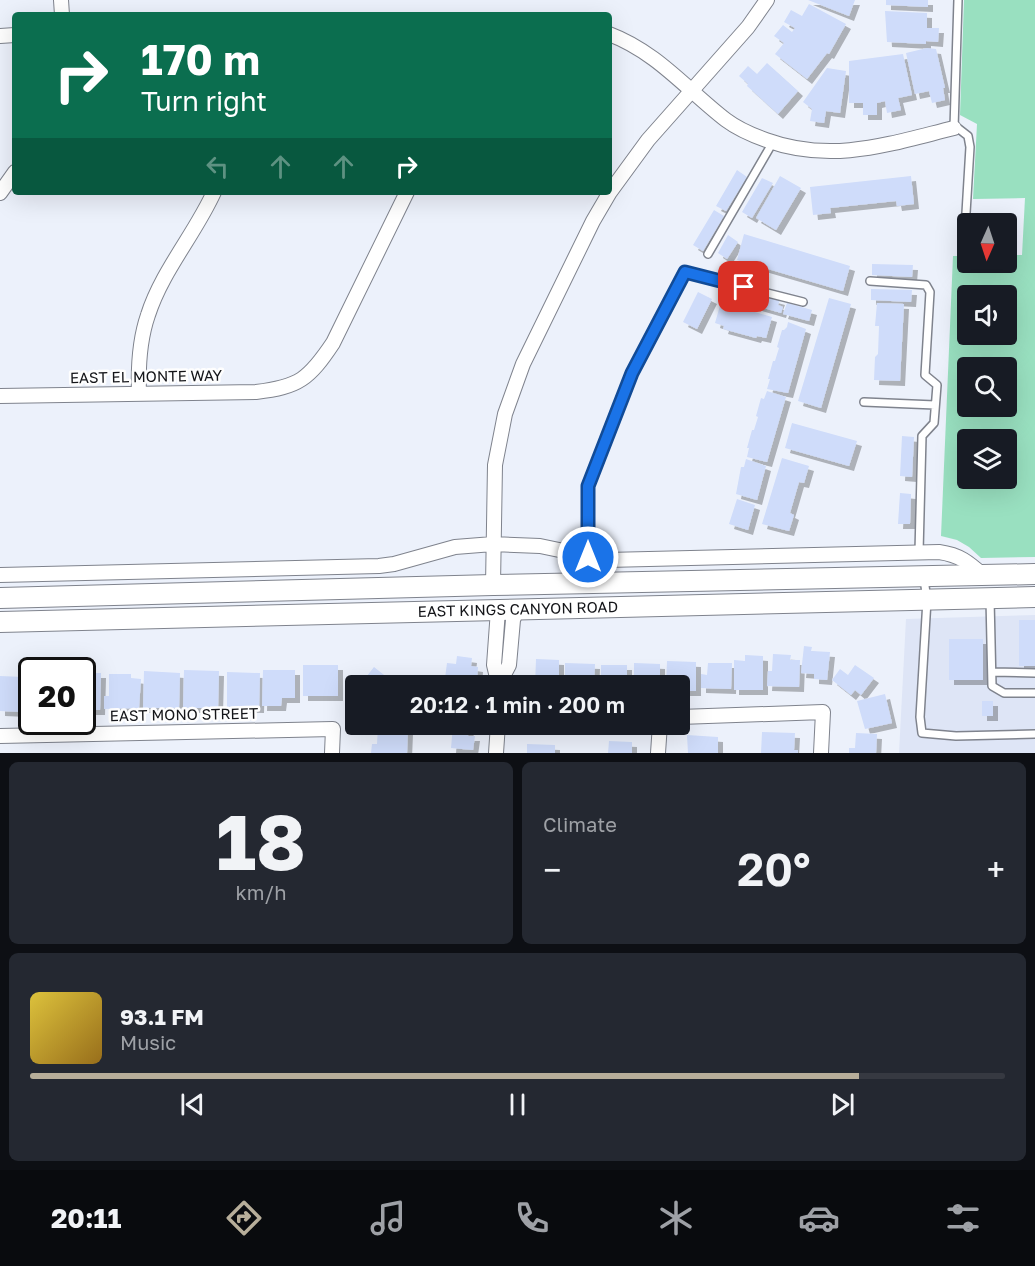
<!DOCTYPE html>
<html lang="en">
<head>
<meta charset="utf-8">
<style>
	:root { --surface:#171b24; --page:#242831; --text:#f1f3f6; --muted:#9ea1a6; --line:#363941; --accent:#b7ae9a }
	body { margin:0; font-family:"Golos Text",sans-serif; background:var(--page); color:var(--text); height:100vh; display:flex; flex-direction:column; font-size:22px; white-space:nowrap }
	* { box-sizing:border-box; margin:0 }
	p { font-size:20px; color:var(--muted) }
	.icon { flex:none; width:33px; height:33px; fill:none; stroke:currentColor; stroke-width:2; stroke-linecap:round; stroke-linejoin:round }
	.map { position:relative; height:753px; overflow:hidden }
	.details { display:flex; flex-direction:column; gap:9px; padding:9px; background:#0d0f14; flex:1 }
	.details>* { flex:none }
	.hud { position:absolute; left:12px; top:12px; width:600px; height:183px; border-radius:6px; box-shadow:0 6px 24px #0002; background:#0b6e4f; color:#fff; overflow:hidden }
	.needle { width:39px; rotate:183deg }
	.buttons { position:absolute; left:957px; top:213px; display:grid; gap:12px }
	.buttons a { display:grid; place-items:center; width:60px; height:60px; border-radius:6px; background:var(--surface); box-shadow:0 6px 24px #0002; font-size:30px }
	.speed { position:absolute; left:18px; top:657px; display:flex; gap:12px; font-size:30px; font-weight:700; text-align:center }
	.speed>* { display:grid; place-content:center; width:78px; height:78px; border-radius:50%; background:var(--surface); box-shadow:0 6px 24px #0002; line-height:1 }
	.speed .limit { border:3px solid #111; border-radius:9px; background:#fff; color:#111 }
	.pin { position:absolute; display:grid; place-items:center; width:51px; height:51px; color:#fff; margin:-26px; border-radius:12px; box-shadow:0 3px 9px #0006 }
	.me { position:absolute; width:66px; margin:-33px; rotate:0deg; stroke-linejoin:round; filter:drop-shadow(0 0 4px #0008) }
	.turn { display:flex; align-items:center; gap:21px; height:126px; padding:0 30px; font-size:27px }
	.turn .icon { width:78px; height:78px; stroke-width:2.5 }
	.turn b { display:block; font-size:42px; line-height:51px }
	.lanes { display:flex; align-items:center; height:57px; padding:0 30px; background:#0003; justify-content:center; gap:30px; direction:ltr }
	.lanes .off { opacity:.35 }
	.big { font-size:45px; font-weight:600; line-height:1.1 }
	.details .card { flex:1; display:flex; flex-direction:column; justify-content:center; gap:9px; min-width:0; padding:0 21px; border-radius:9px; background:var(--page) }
	.details .dial { align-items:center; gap:0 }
	.dial b { font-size:78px; line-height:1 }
	.song { display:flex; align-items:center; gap:18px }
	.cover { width:72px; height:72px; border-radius:9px; background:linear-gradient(135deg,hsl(50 70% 55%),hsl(40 70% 35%)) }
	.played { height:6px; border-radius:3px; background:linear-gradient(90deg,var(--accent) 85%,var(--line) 85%) }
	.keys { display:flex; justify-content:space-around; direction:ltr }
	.heat { display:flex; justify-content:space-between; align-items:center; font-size:33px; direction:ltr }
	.details .tiles { flex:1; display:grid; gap:9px; grid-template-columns:1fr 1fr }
	.card:last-child { grid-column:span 2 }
	.trip { position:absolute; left:345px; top:675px; width:345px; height:60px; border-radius:6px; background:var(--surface); box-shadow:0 6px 24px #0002; font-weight:600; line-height:60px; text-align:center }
	.tabs { display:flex; height:96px; justify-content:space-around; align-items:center; background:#090b0e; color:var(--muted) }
	.tabs .icon { width:42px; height:42px }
	.tabs .active { color:var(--accent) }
	.tabs b { font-size:27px; color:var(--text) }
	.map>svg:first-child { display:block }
</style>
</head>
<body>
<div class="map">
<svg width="1035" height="753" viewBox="0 0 1035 753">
	<defs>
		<filter id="shadow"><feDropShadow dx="5" dy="5" stdDeviation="0" flood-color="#0004"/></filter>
	</defs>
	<rect width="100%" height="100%" fill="#ecf1fb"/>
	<path fill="#dee5f6" d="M 1035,615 L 1035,753 L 899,753 L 906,619 Z"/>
	<path fill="#99e0c0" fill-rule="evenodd" d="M 964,0 L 1035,0 L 1035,557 L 981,558 L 969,547 L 957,540 L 941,536 L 953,256 L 967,256 L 968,262 L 1006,262 L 1007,255 L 1022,255 L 1025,198 L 973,199 L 977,124 L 960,115 ZM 968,296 L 1006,296 L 1006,334 L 968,334 ZM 968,368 L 1006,368 L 1006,406 L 968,406 ZM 968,440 L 1006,440 L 1006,478 L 968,478 Z"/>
	<path fill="#cfdcfa" filter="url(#shadow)" d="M 808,0 L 855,0 L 849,16 Z
		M 886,0 L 928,0 L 928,7 L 886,5 Z
		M 809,4 L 846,24 L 829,54 L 827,53 L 807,79 L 775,54 L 784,43 L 774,36 L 783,25 L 792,32 L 795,28 L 784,22 L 791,10 L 802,16 Z
		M 885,11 L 927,13 L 927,28 L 939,28 L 938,42 L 926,41 L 926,44 L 887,42 Z
		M 927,48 L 936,49 L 945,88 L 943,88 L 945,100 L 932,103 L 929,91 L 915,94 L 906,53 Z
		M 903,54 L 912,95 L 898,98 L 901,110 L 887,113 L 885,101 L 877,103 L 877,115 L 863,115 L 863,103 L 849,103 L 849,61 Z
		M 767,63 L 798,91 L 778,114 L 747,86 L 748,84 L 739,76 L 748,66 L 757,74 Z
		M 827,68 L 846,71 L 840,113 L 826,111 L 824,123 L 810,121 L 812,109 L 803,102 Z
		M 737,170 L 747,177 L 726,211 L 716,206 Z
		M 780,176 L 801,188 L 776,230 L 756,218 Z
		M 911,176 L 914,204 L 897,206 L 896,201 L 830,208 L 831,213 L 813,215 L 810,187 Z
		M 762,178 L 773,183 L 752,218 L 742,212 Z
		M 714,210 L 724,216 L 703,251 L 693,245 Z
		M 744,234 L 850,266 L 843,291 L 737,260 Z
		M 728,235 L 738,242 L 727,259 L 718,253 Z
		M 872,264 L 913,265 L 912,277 L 872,275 Z
		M 729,286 L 780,300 L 778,305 L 783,307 L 781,313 L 726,297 Z
		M 871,289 L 912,290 L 911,302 L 871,300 Z
		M 698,292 L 712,299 L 697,329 L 683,322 Z
		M 829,298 L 851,304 L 821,408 L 798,401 Z
		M 721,302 L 772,317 L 766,338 L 757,336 L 756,338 L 723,329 L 724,326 L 715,323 Z
		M 787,303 L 812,310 L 809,321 L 783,314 Z
		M 877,303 L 904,304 L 900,381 L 874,380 L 875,357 L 878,354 L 879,326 L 875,326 Z
		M 788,322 L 806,329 L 788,393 L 767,389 L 770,379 L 768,379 L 773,361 L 775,361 L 779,348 L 777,347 L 782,330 L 784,330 L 787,327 Z
		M 767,391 L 786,397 L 767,462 L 747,457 L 749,448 L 747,448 L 752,430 L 754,430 L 758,417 L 756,416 L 761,398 L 764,399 Z
		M 792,423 L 857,441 L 849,466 L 785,448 Z
		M 902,436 L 914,437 L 912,477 L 900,476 Z
		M 782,458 L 809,466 L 804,483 L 799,482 L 790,513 L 794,515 L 789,531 L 762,524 Z
		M 746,459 L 766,466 L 757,500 L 736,494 L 741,467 L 744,467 Z
		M 900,493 L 911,494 L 910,524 L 898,524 Z
		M 737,499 L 755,505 L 748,530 L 729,524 Z
		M 1019,620 L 1035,620 L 1035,666 L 1019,666 Z
		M 949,639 L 983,639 L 983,680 L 949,680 Z
		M 804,646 L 812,647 L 811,651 L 830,652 L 827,680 L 814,679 L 814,674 L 801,673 Z
		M 773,654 L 791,655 L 790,660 L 800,660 L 799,687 L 767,686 L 768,671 L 772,671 Z
		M 745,655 L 763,656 L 763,690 L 734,690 L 734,660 L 745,661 Z
		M 457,656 L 472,658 L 471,666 L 478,667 L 477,681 L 445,678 L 447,663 L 456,664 Z
		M 536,659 L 559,660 L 559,686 L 535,686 Z
		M 667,661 L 696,662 L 696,691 L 680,691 L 680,686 L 666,686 Z
		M 565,663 L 595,664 L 594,686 L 565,686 Z
		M 634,663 L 660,664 L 660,685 L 634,686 Z
		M 708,663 L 732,663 L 731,689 L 701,688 L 701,674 L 707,675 Z
		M 303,665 L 338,665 L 338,696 L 303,696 Z
		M 601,665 L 627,665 L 627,686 L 601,686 Z
		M 855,665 L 874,678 L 861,695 L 855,690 L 851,695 L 832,680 L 840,669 L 848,675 Z
		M 374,667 L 398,686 L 359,686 Z
		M 184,670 L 219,671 L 218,708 L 183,708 Z
		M 263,670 L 295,670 L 295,698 L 282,698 L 281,706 L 262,706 Z
		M 144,671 L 180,673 L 179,708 L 143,708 Z
		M 227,672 L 260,673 L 259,708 L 227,707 Z
		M 82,673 L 101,673 L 100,710 L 82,710 Z
		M 109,674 L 131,674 L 131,678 L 141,679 L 139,708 L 104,709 L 104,696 L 109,696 Z
		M 0,676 L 23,677 L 22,712 L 0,711 Z
		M 29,679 L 32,679 L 32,711 L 28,711 Z
		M 885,694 L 892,723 L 865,729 L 857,701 Z
		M 982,701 L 993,701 L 993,716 L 982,716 Z
		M 387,724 L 397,724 L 397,728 L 408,729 L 407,753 L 371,753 L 372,744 L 377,744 L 378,727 L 387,728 Z
		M 453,725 L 469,727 L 468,736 L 475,736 L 473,750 L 451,748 Z
		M 762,732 L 795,733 L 794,750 L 798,750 L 798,753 L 761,753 Z
		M 856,733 L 877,734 L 876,753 L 849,753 L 849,748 L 855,748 Z
		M 687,735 L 718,737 L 718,753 L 688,753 Z
		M 609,741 L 632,742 L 632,753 L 608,753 Z
		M 527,744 L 555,745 L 555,753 L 527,753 Z"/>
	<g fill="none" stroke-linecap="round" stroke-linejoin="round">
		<defs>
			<path id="service" d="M 958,0 L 954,128 L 959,129 L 968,136 L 970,147 L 966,213
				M 708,254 L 773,142
				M 870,281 L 926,285 L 930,292 L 925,375 L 937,385 L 934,423 L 922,436 L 919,552
				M 864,402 L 935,405
				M 588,557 L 588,485 L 632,373 L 685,272 L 803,302
				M 924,579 L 927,600 L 920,717 L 922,733 L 956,736 L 1035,734
				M 990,599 L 992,686 L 1004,693 L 1035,693
				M 992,672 L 1035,673"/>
			<path id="minor" d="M 61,0 L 62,15
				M 609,34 C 657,52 687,90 726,120 C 738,129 752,135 766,140 C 832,164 889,144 954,128
				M 0,36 L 15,35
				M 0,193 L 15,172
				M 139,393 C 138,367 139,341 148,315 C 162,271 195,234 214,192
				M 0,396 L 256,392 C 299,387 309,379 333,343 L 407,192
				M 0,575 L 379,566 L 394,564 L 455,547 L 493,544 L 540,546 L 607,560 L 939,552 C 960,555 968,562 984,576
				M 493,585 L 495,465 L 505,414 L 523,364 L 593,221 L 610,192 L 648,140 L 748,27 L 767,0
				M 498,610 L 494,665 L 499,686
				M 499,684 L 509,665 L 513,620 L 517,610
				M 680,717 L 823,712 L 821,753
				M 0,736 L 333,729 L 332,753
				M 496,753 L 498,724
				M 658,753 L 660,724"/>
			<g id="secondary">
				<path d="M 0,598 L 493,585 L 1035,574"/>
				<path id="s1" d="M 0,622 L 1035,597"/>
			</g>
		</defs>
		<use href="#service" stroke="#7f838d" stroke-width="10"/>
		<use href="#minor" stroke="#7f838d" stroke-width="16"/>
		<use href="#secondary" stroke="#7f838d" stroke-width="22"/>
		<use href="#service" stroke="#fff" stroke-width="7"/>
		<use href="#minor" stroke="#fff" stroke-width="14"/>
		<use href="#secondary" stroke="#fff" stroke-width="20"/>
	</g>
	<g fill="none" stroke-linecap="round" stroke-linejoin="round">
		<defs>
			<path id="route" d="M 588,557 L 588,486 L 632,373 L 685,272 L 744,287"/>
		</defs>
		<use href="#route" stroke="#114b97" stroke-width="15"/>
		<use href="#route" stroke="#1a73e8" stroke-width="10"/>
	</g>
	<g text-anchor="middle" stroke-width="5" stroke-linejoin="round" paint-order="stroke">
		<g font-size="15" fill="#141519" stroke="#fefefe">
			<text transform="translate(146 377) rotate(-1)" y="5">EAST EL MONTE WAY</text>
			<text dy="5" stroke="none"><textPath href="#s1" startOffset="518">EAST KINGS CANYON ROAD</textPath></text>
			<text transform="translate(184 715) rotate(-1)" y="5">EAST MONO STREET</text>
		</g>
	</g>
</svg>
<div class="buttons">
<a><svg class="needle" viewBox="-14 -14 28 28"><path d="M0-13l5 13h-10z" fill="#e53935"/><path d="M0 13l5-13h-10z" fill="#9ea1a6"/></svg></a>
<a><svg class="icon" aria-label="sound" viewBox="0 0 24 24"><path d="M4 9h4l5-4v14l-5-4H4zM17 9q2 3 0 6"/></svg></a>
<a><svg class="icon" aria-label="search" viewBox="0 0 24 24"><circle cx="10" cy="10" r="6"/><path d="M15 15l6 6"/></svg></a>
<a><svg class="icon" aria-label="layers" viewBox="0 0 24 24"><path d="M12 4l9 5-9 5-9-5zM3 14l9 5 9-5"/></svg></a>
</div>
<div class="speed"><div class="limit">20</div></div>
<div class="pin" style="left:744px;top:287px;background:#d93025"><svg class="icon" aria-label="arrive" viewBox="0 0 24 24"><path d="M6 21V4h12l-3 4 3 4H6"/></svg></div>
<svg class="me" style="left:588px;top:557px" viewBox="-20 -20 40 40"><circle r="17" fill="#1a73e8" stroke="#fff" stroke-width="3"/><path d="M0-11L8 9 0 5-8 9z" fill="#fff"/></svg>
<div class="trip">20:12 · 1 min · 200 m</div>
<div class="hud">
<div class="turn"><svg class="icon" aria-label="right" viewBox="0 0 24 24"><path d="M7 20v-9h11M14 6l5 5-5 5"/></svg><div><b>170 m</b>Turn right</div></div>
<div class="lanes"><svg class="icon off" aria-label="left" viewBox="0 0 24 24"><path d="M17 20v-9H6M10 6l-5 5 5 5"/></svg><svg class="icon off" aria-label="ahead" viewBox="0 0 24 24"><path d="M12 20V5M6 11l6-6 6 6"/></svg><svg class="icon off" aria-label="ahead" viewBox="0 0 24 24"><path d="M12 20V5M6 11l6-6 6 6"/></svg><svg class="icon" aria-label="right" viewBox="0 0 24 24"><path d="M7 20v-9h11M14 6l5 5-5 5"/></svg></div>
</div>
</div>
<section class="details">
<div class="tiles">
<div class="card dial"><b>18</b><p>km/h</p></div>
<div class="card"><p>Climate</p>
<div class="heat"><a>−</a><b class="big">20°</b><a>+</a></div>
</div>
<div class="card">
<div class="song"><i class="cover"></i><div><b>93.1 FM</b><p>Music</p></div></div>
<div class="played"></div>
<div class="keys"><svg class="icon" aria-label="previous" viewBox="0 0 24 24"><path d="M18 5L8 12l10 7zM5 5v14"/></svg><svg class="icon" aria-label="pause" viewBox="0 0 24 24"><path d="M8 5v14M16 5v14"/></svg><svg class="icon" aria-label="next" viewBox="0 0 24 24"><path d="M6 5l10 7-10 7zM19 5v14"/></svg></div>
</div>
</div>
</section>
<nav class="tabs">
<b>20:11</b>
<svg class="icon active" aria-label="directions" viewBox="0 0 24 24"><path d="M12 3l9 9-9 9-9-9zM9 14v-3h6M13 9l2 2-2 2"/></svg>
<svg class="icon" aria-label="music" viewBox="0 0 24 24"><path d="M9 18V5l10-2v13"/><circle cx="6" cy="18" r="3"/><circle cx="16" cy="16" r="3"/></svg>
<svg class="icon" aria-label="phone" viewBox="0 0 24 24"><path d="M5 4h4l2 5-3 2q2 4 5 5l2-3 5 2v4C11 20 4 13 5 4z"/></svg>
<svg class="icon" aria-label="climate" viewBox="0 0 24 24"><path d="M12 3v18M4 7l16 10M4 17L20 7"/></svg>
<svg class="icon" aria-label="car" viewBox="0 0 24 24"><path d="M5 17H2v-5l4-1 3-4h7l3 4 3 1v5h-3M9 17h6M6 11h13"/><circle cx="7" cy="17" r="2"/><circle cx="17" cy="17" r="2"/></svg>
<svg class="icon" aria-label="filters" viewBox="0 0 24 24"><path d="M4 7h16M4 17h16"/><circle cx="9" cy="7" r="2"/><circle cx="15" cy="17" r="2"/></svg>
</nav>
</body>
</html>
